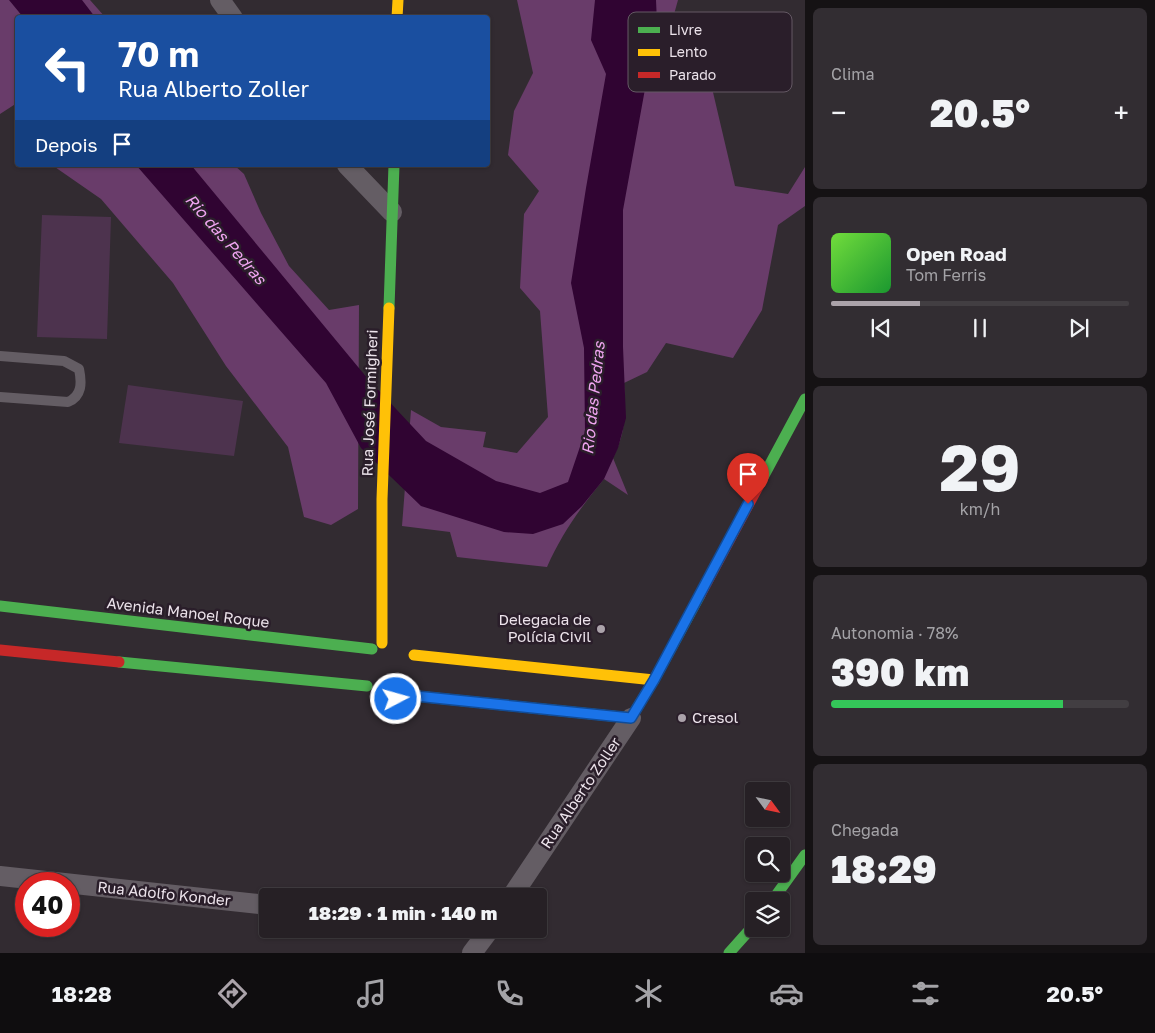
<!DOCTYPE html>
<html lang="pt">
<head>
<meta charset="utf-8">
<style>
	:root { --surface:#262025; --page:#322d32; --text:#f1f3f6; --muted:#a4a3a7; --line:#423e42; --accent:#aba3aa }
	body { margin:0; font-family:"Golos Text",sans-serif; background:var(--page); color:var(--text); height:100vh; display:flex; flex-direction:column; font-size:19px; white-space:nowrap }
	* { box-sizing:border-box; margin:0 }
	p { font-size:16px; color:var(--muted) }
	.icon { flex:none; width:28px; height:28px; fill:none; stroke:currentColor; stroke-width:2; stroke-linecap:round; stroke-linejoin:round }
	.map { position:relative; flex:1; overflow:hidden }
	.details { display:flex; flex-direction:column; gap:8px; padding:8px; background:#151214; width:350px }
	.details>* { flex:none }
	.banner { position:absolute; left:15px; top:15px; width:475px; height:152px; border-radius:5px; box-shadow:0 1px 4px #0004,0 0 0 1px var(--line); background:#1a4fa0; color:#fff; overflow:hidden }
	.needle { width:32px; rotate:123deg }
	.buttons { position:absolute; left:745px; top:782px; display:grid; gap:10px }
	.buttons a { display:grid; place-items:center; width:45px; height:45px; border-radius:5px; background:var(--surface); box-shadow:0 1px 4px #0004,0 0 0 1px var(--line); font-size:25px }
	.speed { position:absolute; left:15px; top:872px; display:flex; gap:10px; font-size:25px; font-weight:700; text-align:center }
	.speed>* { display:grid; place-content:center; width:65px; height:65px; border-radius:50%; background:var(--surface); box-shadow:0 1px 4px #0004,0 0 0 1px var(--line); line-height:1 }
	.speed .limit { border:8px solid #d22; background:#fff; color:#111 }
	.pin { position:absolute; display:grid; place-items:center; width:42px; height:42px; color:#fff; margin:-51px -21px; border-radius:50% 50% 50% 0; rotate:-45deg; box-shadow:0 0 5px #0007 }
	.pin .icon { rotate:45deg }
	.me { position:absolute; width:55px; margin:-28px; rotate:84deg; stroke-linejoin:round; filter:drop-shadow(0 0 4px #0008) }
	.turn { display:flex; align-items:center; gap:18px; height:105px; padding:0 20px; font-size:22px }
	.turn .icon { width:65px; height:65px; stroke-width:2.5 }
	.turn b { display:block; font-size:35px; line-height:42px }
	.then { display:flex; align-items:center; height:48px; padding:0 20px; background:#0003; gap:10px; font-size:19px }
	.big { font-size:38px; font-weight:800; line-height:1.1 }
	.details .widget { flex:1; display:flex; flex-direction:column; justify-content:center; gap:8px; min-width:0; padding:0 18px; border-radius:8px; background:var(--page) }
	.details .dial { align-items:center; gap:0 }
	.dial b { font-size:65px; line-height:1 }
	.song { display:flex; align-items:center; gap:15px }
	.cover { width:60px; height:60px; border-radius:8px; background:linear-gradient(135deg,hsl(100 70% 55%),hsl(130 70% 35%)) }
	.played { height:5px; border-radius:2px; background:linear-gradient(90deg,var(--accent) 30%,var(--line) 30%) }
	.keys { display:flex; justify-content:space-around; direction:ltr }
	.heat { display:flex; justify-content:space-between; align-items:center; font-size:28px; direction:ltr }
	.charge { height:8px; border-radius:4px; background:linear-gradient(90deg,#34c759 78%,var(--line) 0) }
	.trip { position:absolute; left:259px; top:888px; width:288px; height:50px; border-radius:5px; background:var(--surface); box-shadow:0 1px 4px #0004,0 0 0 1px var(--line); font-weight:800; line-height:50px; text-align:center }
	.menu { display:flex; height:80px; justify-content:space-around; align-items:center; background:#0f0d0f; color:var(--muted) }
	.menu .icon { width:35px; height:35px }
	.menu .on { color:var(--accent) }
	.menu b { font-size:22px; color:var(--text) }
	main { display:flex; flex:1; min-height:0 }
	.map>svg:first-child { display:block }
</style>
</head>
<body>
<main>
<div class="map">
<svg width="805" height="953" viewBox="0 0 805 953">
	<rect width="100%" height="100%" fill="#322b31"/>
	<path fill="#4d334e" d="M 42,215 L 111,217 L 107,339 L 37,337 Z
		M 128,385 L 243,401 L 234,456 L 119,443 Z"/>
	<path fill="#693c6a" d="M 0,0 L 90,0 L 105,17 L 18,18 L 17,103 L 0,114 Z
		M 517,0 L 678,0 L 664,50 L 708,71 L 735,186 L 788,194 L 805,167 L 805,206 L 778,225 L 762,310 L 733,358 L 666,343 L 647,372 L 624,383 C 626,412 626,432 613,458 L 628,495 L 604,479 C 581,507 562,533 547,567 L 457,557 L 450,532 L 402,526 L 411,410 L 441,427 L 486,432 L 483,447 L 517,453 L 548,417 L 540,311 L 520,288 L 524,214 L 539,191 L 508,155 L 514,111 L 533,73 Z
		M 52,165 L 234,165 L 244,174 L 261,213 L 289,266 L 329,310 L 359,305 L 358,509 L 331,525 L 304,517 L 288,447 L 226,366 L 173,283 L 101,199 Z"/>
	<path fill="#300432" d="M 9,0 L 82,0 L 95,17 L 23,17 Z
		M 595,0 L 656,0 L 657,23 L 623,210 L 623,347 L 626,418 L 618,448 L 604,479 L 582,506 L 563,524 L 533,534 L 504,532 L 421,506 L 361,448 L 326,383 L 136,165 L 191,165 L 368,379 L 426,441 L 496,481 L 540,493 L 568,482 L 585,432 L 584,348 L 571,283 L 586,188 L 606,74 L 591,40 Z"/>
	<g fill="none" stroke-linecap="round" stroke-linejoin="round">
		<path stroke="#645d64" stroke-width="10" d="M 0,356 L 64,361 L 79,369 C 82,383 82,396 68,402 L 0,397"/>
		<path stroke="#645d64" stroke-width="20" d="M 220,0 L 233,18
			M 347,165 L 392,212
			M 0,876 L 268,905
			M 512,896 L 631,718
			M 472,953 L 490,929"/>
		<path stroke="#4caf50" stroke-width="11" d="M 389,308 L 394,165
			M 760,483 L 805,399
			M 0,606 L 372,649
			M 119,662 L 367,686
			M 406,695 L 631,718 L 654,680 L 700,595
			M 772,901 L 805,855
			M 729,953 L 754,925"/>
		<path stroke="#ffc107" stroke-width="11" d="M 397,18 L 398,0
			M 382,643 L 382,499 L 389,308
			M 414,655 L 654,680"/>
		<path stroke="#c62828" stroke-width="11" d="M 700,595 L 760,483
			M 0,650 L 119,662"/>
	</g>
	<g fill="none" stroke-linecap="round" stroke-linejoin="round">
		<defs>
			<path id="route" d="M 396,699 L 406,695 L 631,718 L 654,680 L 748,504"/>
		</defs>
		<use href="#route" stroke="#114b97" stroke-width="12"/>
		<use href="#route" stroke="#1a73e8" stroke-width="9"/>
	</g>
	<g fill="#aba3aa" stroke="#2a1e2a" stroke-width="2">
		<circle cx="601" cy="629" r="5"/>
		<circle cx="682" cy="718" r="5"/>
	</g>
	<g text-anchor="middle" stroke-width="5" stroke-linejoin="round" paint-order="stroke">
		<g font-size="15" fill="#ece3eb" stroke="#2a1e2a">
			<text transform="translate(370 403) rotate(-88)" y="5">Rua José Formigheri</text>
			<text transform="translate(188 613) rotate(7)" y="5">Avenida Manoel Roque</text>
			<text transform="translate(581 793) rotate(-56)" y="5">Rua Alberto Zoller</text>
			<text transform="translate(164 894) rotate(6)" y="5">Rua Adolfo Konder</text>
		</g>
		<g font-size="15" fill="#ece3eb" stroke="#2a1e2a" text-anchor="end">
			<text x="591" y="625">Delegacia de<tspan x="591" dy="17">Polícia Civil</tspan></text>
			<text x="692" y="723" text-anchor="start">Cresol</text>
		</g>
		<g font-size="16" font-style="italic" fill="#efa4f0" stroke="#2a1e2a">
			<text transform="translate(226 239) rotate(49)" y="6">Rio das Pedras</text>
			<text transform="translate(593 398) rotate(-84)" y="6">Rio das Pedras</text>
		</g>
	</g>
	<rect x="628" y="12" width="164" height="80" rx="8" fill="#2a1e2a" stroke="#645964" stroke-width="1"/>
	<rect x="638" y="27" width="22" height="6" fill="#4caf50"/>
	<rect x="638" y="49" width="22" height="7" fill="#ffc107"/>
	<rect x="638" y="72" width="22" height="6" fill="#c62828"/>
	<g font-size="14" fill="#ece3eb">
		<text x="669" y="35">Livre</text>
		<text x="669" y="57">Lento</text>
		<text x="669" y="80">Parado</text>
	</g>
</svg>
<div class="buttons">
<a><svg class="needle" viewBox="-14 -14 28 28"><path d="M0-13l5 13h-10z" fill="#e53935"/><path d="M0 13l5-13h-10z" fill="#a4a3a7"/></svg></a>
<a><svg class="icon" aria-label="search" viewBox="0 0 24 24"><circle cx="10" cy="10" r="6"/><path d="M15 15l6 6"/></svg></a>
<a><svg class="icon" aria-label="layers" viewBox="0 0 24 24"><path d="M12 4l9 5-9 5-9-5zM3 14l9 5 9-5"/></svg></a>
</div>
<div class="speed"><div class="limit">40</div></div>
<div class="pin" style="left:748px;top:504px;background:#d93025"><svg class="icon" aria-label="arrive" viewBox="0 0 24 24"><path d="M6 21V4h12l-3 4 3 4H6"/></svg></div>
<svg class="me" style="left:396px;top:699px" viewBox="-20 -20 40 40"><circle r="17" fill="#1a73e8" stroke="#fff" stroke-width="3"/><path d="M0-11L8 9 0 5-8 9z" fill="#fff"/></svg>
<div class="trip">18:29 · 1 min · 140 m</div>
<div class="banner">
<div class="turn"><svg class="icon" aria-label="left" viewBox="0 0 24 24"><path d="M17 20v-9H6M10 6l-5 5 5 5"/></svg><div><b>70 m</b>Rua Alberto Zoller</div></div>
<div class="then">Depois<svg class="icon" aria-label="arrive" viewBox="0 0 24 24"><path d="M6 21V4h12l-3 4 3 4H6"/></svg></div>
</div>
</div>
<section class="details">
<div class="widget"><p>Clima</p>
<div class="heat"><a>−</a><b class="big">20.5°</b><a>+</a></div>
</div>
<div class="widget">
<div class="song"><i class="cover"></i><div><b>Open Road</b><p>Tom Ferris</p></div></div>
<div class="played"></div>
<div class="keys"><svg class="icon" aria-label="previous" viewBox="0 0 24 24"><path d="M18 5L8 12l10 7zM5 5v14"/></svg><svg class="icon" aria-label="pause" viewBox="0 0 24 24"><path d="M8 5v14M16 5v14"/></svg><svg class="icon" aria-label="next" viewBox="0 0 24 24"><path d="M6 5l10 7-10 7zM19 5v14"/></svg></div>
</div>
<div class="widget dial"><b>29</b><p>km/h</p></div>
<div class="widget"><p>Autonomia · 78%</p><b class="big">390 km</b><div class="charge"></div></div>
<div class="widget"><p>Chegada</p><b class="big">18:29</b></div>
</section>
</main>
<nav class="menu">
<b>18:28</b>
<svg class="icon on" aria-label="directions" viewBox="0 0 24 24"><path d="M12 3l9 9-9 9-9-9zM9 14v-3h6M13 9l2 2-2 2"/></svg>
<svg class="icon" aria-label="music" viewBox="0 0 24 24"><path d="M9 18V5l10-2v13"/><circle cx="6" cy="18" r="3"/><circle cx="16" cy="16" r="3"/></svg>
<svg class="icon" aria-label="phone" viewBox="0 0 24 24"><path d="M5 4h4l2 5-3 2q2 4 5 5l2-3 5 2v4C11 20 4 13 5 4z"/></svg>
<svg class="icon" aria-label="climate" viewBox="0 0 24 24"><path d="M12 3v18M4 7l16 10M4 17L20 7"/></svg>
<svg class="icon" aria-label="car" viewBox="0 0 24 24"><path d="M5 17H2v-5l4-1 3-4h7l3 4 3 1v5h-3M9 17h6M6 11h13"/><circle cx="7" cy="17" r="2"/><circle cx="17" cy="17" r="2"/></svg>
<svg class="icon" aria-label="filters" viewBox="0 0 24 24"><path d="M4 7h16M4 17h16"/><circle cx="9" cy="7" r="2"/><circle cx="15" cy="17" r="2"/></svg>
<b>20.5°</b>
</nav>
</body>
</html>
